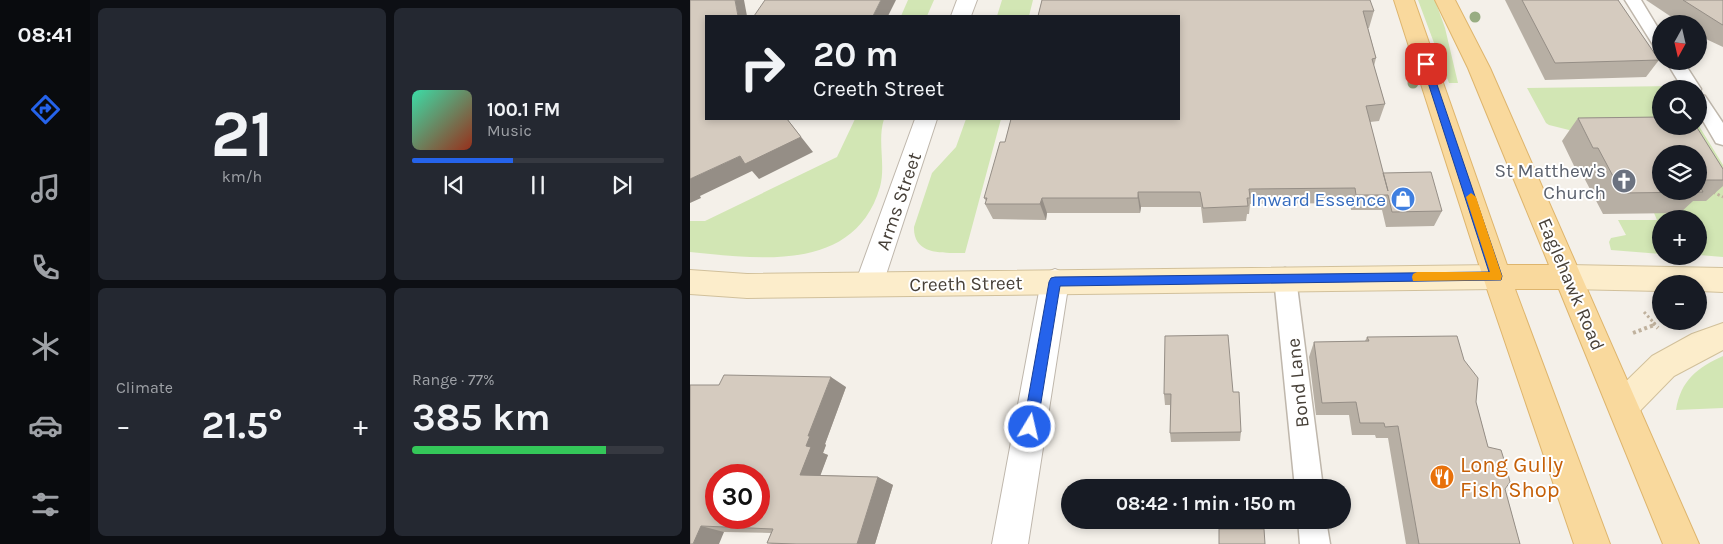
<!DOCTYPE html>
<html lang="en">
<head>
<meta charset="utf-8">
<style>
	:root { --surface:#171b24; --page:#242831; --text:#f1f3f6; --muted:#9ea1a6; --line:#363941; --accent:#2563eb }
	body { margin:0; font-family:Karla,sans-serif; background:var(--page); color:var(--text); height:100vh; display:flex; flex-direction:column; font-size:19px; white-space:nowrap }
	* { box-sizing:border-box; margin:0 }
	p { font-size:16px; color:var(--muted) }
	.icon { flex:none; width:28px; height:28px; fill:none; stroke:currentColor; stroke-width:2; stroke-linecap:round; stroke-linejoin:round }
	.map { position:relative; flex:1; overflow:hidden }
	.drawer { display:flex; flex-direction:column; gap:8px; padding:8px; background:#0d0f14; width:600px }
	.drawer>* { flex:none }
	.banner { position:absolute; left:15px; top:15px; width:475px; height:105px; border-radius:0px; box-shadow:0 2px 8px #0003; background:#171b24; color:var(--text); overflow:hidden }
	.needle { width:32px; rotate:188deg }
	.controls { position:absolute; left:962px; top:15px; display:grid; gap:10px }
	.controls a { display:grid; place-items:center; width:55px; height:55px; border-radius:50%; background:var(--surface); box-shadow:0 2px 8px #0003; font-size:25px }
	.speed { position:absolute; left:15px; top:464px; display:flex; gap:10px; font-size:25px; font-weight:700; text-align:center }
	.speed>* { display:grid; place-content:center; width:65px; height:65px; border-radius:50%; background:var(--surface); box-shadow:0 2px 8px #0003; line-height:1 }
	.speed .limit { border:8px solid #d22; background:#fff; color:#111 }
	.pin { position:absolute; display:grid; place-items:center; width:42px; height:42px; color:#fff; margin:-21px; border-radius:10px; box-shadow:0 2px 8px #0006 }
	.me { position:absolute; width:55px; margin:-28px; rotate:9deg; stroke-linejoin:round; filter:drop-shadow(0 0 4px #0008) }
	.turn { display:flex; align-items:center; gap:18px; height:105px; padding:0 25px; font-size:22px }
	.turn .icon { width:65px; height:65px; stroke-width:2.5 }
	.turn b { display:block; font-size:35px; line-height:42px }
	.big { font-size:38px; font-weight:700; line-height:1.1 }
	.drawer .card { flex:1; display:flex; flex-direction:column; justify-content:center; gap:8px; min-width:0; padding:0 18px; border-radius:8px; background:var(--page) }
	.drawer .dial { align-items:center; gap:0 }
	.dial b { font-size:65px; line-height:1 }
	.song { display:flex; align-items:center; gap:15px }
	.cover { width:60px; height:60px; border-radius:8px; background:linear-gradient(135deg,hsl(160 70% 55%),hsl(10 70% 35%)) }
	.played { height:5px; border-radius:2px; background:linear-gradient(90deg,var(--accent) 40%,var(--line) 40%) }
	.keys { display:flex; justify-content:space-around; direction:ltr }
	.heat { display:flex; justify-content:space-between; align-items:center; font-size:28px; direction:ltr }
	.charge { height:8px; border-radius:4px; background:linear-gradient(90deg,#34c759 77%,var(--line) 0) }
	.drawer .tiles { flex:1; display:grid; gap:8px; grid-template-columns:repeat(2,1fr) }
	.trip { position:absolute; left:371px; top:479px; width:290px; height:50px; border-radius:25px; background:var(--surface); box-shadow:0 2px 8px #0003; font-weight:700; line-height:50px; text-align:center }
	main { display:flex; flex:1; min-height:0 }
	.dock { display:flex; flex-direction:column; width:90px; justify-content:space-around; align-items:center; background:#090b0e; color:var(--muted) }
	.dock .icon { width:35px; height:35px }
	.dock .current { color:var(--accent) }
	.dock b { font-size:22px; color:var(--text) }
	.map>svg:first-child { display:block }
</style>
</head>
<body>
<main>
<nav class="dock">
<b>08:41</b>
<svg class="icon current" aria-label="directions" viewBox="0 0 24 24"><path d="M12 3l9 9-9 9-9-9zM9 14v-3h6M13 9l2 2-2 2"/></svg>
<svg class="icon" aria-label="music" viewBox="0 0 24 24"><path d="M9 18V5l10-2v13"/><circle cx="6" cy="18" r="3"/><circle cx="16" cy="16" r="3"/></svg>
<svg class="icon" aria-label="phone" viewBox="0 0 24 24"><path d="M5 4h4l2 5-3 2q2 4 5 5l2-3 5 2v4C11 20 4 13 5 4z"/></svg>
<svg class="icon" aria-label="climate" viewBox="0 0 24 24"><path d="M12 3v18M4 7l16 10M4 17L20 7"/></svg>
<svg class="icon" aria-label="car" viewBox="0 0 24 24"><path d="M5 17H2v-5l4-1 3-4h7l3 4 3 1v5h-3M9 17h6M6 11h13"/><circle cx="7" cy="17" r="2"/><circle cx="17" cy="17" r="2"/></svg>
<svg class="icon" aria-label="filters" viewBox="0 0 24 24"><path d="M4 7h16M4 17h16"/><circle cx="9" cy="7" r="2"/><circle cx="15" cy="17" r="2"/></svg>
</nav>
<section class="drawer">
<div class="tiles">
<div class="card dial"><b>21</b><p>km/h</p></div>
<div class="card">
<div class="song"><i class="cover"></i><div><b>100.1 FM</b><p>Music</p></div></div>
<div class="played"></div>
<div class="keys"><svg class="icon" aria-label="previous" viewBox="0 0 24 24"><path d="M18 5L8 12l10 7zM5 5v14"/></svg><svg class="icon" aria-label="pause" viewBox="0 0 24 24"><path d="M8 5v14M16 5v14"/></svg><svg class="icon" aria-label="next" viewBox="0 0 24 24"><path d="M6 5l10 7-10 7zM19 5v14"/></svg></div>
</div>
<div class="card"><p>Climate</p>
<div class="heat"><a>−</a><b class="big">21.5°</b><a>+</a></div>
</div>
<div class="card"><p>Range · 77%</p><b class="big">385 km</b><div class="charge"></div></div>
</div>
</section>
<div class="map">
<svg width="1033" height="544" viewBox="0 0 1033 544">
	<rect width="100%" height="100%" fill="#f4f0e9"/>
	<path fill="#d2e6b4" d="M 218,0 L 244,0 L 237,16 L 211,16 Z
		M 312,0 L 343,0 L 339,16 L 307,16 Z
		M 728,0 L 745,0 L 755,28 L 768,83 L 759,83 Z
		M 984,86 L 986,89 L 971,89 L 971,126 L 1009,126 L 1033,165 L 1033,257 L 1009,255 L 1009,219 L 971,219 L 971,254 L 921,250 L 919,242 L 921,238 L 936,235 L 928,220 L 967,220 L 964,213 L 990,213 L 983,201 L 1016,201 L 1009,154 L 949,118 L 927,117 L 914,120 L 887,132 L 859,125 L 856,123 L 837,88 Z
		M 165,119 L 194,119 C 187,141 196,165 190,187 C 165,273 69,259 0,252 L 0,221 L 15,221 L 147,157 Z
		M 276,119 L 311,119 L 275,253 C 254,253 223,256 224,227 L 242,173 L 266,147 Z
		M 1033,356 L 1033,408 L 986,410 C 991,380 1007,368 1033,356 Z"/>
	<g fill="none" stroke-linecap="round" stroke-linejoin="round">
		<defs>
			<path id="lane" d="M 935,0 L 951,0 L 971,33 L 971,49 L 965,48 Z
				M 976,61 L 993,61 L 1011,89 L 1009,93 L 1009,89 L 993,89 Z
				M 1009,94 L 1015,96 L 1033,123 L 1033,145 L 1026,143 L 1009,114 Z
				M 595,268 L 603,271 L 606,278 L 633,488 L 605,488 L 584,278 L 587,271 Z
				M 608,520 L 636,520 L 640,544 L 610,544 Z"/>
			<path id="street" d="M 267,0 L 287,0 L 281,16 L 261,16 Z
				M 225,119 L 247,119 L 193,284 L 189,292 L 179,296 L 169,292 L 165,284 Z
				M 365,269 L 375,273 L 379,281 L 338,544 L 302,544 L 351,281 L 355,273 Z"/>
			<path id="secondary" d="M 807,265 L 817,269 L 821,277 L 817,285 L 807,289 L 57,298 L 0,294 L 0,270 L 57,274 Z
				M 879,265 L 1033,268 L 1033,292 L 1009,291 L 1009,284 L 971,284 L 971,291 L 879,289 L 869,285 L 865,277 L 869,269 Z
				M 1033,323 L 1033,350 L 984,376 L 945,416 L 934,420 L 923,416 L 918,405 L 923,394 L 962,356 L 1002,334 Z"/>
			<path id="primary" d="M 704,0 L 724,0 L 817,265 L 859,265 L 778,68 L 745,0 L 765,0 L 800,68 L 1009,544 L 973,544 L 869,289 L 825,289 L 920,544 L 884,544 L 793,277 Z"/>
		</defs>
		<use href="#lane" stroke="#bfb7ac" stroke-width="3"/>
		<use href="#street" stroke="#bfb7ac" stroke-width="2"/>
		<use href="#secondary" stroke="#d1c09b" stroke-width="2"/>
		<use href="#primary" stroke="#deb56d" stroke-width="2"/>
		<path stroke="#c0b29e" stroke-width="3" stroke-dasharray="2.5 2.5" stroke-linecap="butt" d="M 1023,192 L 1033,197
			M 954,312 L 965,324"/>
		<path stroke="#c0b29e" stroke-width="4" stroke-dasharray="3 3" stroke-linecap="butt" d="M 963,323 L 968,328
			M 943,333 L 964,325"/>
		<use href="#lane" fill="#fff" fill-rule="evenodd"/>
		<use href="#street" fill="#fff" fill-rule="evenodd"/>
		<use href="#secondary" fill="#fcedcb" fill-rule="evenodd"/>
		<use href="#primary" fill="#f9d99d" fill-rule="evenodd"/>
	</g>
	<g fill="#98ad82">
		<circle cx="785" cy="17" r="5.5"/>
		<circle cx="723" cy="83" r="5.5"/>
	</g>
	<path fill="#b7afa4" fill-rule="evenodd" d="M 352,0 L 684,11 L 679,28 L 678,28 L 686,58 L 684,66 L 695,104 L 689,121 L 680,122 L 693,174 L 752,211 L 744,226 L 696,227 L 692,210 L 661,210 L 660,203 L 560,204 L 559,214 L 557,214 L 556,221 L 513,223 L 511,207 L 451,207 L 450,213 L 357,213 L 356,220 L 303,219 L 295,204 L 296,201 L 294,198 L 315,142 Z
		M 815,0 L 928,0 L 969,60 L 956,77 L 855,80 Z
		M 956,0 L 1033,0 L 1033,47 L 1018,40 L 1009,34 L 1009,24 L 992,24 Z
		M 971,117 L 971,126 L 1006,126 L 1033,169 L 1033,186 L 1016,201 L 1003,201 L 990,213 L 913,214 L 890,170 L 886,170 L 872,141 L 888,118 ZM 971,154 L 1009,154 L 1009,191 L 971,191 Z
		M 677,337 L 786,402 L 798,447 L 815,489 L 830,544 L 716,544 L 698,438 L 686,438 L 685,435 L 662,435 L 659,415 L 626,415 L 619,357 L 624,342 L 675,341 Z
		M 29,385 L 156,387 L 135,444 L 136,445 L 133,453 L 138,455 L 130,475 L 188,477 L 203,485 L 185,544 L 83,544 L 77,543 L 81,533 L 34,532 L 0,544 Z
		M 543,392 L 551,432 L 550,441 L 481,442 L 480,433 L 480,405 L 475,405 L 474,394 Z"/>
	<path fill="#958e86" d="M 45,0 L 54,0 L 57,16 L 48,16 Z
		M 191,0 L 206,0 L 198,16 L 183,16 Z
		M 97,119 L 123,152 L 69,179 L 62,171 L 10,196 L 11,198 L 0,203 L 0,179 L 50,156 Z
		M 448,192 L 451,207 L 450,213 L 448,198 Z
		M 352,198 L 357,213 L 356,220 L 350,204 Z
		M 141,377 L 156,387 L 135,444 L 136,445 L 133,453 L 138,455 L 128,482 L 110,475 L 118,436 Z
		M 188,477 L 203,485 L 185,544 L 167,544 Z
		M 11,526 L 34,532 L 29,544 L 3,544 Z"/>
	<path fill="#d5cbbf" stroke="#958e86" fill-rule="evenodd" d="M 0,0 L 45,0 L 48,16 L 16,16 L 16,119 L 97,119 L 111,137 L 55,164 L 50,156 L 0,179 Z
		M 75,0 L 191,0 L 183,16 L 64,16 Z
		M 352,0 L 680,0 L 684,11 L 673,11 L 686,58 L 682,59 L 695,104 L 676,106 L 698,191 L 693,173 L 741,172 L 752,211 L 702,212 L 698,195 L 666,195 L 665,188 L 559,189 L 560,198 L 557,198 L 558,206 L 513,208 L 510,192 L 448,192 L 448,198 L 352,198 L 350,204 L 295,204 L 297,198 L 294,198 L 310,142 L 315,142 L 321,119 L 489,119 L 489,16 L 348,16 Z
		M 832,0 L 928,0 L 969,60 L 865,63 Z
		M 993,0 L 1033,0 L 1033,25 L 1031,24 Z
		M 971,117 L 971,126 L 1006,126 L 1033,169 L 1033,180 L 1009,180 L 1009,154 L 971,154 L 971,191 L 1009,191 L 1009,185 L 1013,192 L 932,193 L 908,148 L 903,148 L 888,118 Z
		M 538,335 L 543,392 L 549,392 L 551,432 L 480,433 L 481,394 L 474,394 L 475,336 Z
		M 767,336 L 774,360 L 788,378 L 786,402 L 798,447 L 811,450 L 816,466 L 820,482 L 815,489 L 830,544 L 729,544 L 708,426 L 695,427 L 694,423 L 670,423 L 666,402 L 632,403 L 624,342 L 679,341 L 677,337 Z
		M 34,375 L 141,377 L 118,436 L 120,436 L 116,446 L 121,447 L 110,475 L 188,477 L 167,544 L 106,544 L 77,543 L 83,529 L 11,526 L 3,544 L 0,544 L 0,385 L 29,385 ZM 26,475 L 69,475 L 69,518 L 26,518 Z
		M 529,529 L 574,529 L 575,544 L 529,544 Z"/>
	<path fill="#2563eb" stroke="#184099" d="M 736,62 L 740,64 L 812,276 L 811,280 L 370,286 L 347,427 L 345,432 L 340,434 L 335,432 L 333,427 L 359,282 L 361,278 L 365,277 L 799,272 L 732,64 Z"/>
	<path fill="#f59e0b" d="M 781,193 L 786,197 L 812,276 L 811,280 L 723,281 L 722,277 L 723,274 L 727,272 L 800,272 L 776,197 Z"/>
	<defs>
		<symbol id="church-disc" viewBox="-11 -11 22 22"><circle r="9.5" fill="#6b7280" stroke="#fff"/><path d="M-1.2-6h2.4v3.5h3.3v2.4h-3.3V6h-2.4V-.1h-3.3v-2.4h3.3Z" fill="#fff"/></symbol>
		<symbol id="shop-disc" viewBox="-11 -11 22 22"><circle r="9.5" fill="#3f7fe0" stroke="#fff"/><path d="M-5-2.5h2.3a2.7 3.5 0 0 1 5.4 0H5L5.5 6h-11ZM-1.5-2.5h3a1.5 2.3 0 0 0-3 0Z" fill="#fff"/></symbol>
		<symbol id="restaurant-disc" viewBox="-11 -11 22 22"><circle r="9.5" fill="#e8710a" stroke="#fff"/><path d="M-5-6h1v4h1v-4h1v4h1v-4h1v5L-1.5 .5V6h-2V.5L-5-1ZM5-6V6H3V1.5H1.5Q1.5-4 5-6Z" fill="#fff"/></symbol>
	</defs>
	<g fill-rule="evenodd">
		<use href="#church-disc" x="920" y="167" width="28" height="28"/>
		<use href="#shop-disc" x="699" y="185" width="28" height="28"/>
		<use href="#restaurant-disc" x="738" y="463" width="28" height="28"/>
	</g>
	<g text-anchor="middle" stroke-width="4" stroke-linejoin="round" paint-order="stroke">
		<g font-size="19" fill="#5b616d" stroke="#fff" text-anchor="end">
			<text x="916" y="177">St Matthew's<tspan x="916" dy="22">Church</tspan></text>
		</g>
		<g font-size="19" fill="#366cbe" stroke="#fff" text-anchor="end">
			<text x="696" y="206">Inward Essence</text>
		</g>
		<g font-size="19" fill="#474038" stroke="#fff">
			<text transform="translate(208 201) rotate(-71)" y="7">Arms Street</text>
			<text transform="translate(276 283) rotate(-1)" y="7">Creeth Street</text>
			<text transform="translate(882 284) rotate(67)" y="7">Eaglehawk Road</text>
			<text transform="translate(607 383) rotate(-96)" y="7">Bond Lane</text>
		</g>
		<g font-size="22" fill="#c56008" stroke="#fff" text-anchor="start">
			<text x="770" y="472">Long Gully<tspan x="770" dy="25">Fish Shop</tspan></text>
		</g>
	</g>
</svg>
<div class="controls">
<a><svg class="needle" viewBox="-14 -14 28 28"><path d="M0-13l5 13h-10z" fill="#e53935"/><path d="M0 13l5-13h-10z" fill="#9ea1a6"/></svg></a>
<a><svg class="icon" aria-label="search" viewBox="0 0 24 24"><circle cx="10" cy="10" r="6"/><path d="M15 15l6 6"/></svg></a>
<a><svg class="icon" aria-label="layers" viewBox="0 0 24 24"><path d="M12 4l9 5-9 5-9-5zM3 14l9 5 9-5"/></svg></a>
<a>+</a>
<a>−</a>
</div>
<div class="speed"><div class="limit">30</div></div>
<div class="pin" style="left:736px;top:64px;background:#d93025"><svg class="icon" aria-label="arrive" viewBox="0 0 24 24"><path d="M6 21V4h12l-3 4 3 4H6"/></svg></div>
<svg class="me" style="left:340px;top:427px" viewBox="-20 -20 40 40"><circle r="17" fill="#2563eb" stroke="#fff" stroke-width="3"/><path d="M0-11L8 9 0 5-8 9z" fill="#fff"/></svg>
<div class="trip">08:42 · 1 min · 150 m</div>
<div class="banner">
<div class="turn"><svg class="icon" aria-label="right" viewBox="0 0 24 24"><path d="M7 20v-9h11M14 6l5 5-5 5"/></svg><div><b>20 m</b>Creeth Street</div></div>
</div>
</div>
</main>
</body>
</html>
